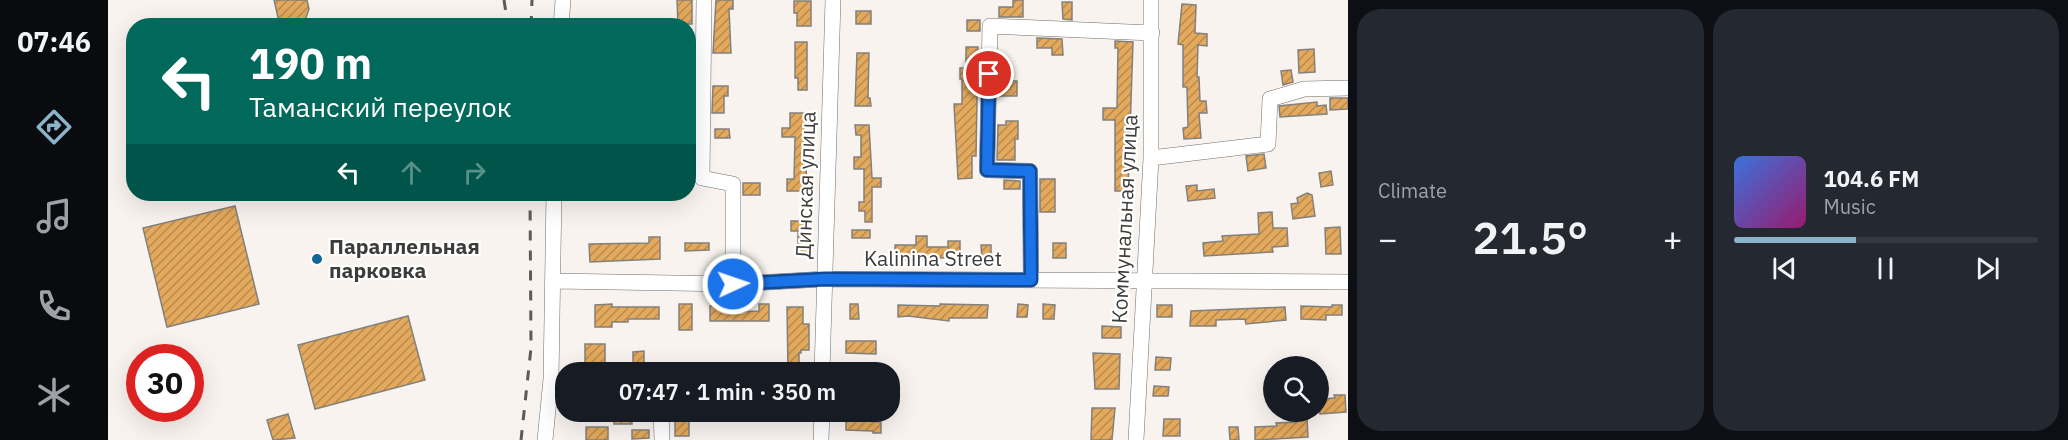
<!DOCTYPE html>
<html lang="en">
<head>
<meta charset="utf-8">
<style>
	:root { --surface:#171b24; --page:#242831; --text:#f1f3f6; --muted:#9ea1a6; --line:#363941; --accent:#8bb4cb }
	body { margin:0; font-family:"IBM Plex Sans",sans-serif; background:var(--page); color:var(--text); height:100vh; display:flex; flex-direction:column; font-size:22px; white-space:nowrap }
	* { box-sizing:border-box; margin:0 }
	p { font-size:20px; color:var(--muted) }
	.icon { flex:none; width:33px; height:33px; fill:none; stroke:currentColor; stroke-width:2; stroke-linecap:round; stroke-linejoin:round }
	.map { position:relative; flex:1; overflow:hidden }
	.details { display:flex; flex-direction:column; gap:9px; padding:9px; background:#0d0f14; width:720px }
	.details>* { flex:none }
	.hud { position:absolute; left:18px; top:18px; width:570px; height:183px; border-radius:24px; box-shadow:0 6px 24px #0002; background:#00695c; color:#fff; overflow:hidden }
	.tools { position:absolute; left:1155px; top:356px; display:grid; gap:12px }
	.tools a { display:grid; place-items:center; width:66px; height:66px; border-radius:50%; background:var(--surface); box-shadow:0 6px 24px #0002; font-size:30px }
	.speed { position:absolute; left:18px; top:344px; display:flex; gap:12px; font-size:30px; font-weight:700; text-align:center }
	.speed>* { display:grid; place-content:center; width:78px; height:78px; border-radius:50%; background:var(--surface); box-shadow:0 6px 24px #0002; line-height:1 }
	.speed .limit { border:9px solid #d22; background:#fff; color:#111 }
	.pin { position:absolute; display:grid; place-items:center; width:51px; height:51px; color:#fff; margin:-26px; border:3px solid #fff; border-radius:50%; box-shadow:0 2px 6px #0007 }
	.me { position:absolute; width:66px; margin:-33px; rotate:87deg; stroke-linejoin:round; filter:drop-shadow(0 0 4px #0008) }
	.turn { display:flex; align-items:center; gap:21px; height:126px; padding:0 24px; font-size:27px }
	.turn .icon { width:78px; height:78px; stroke-width:2.5 }
	.turn b { display:block; font-size:42px; line-height:51px }
	.lanes { display:flex; align-items:center; height:57px; padding:0 24px; background:#0003; justify-content:center; gap:30px; direction:ltr }
	.lanes .off { opacity:.35 }
	.big { font-size:45px; font-weight:600; line-height:1.1 }
	.details .card { flex:1; display:flex; flex-direction:column; justify-content:center; gap:9px; min-width:0; padding:0 21px; border-radius:24px; background:var(--page) }
	.song { display:flex; align-items:center; gap:18px }
	.cover { width:72px; height:72px; border-radius:9px; background:linear-gradient(135deg,hsl(220 70% 55%),hsl(320 70% 35%)) }
	.played { height:6px; border-radius:3px; background:linear-gradient(90deg,var(--accent) 40%,var(--line) 40%) }
	.keys { display:flex; justify-content:space-around; direction:ltr }
	.heat { display:flex; justify-content:space-between; align-items:center; font-size:33px; direction:ltr }
	.details .tiles { flex:1; display:grid; gap:9px; grid-template-columns:repeat(2,1fr) }
	.trip { position:absolute; left:447px; top:362px; width:345px; height:60px; border-radius:24px; background:var(--surface); box-shadow:0 6px 24px #0002; font-weight:600; line-height:60px; text-align:center }
	main { display:flex; flex:1; min-height:0 }
	.menu { display:flex; flex-direction:column; width:108px; justify-content:space-around; align-items:center; background:#090b0e; color:var(--muted) }
	.menu .icon { width:42px; height:42px }
	.menu .current { color:var(--accent) }
	.menu b { font-size:27px; color:var(--text) }
	.map>svg:first-child { display:block }
</style>
</head>
<body>
<main>
<nav class="menu">
<b>07:46</b>
<svg class="icon current" aria-label="directions" viewBox="0 0 24 24"><path d="M12 3l9 9-9 9-9-9zM9 14v-3h6M13 9l2 2-2 2"/></svg>
<svg class="icon" aria-label="music" viewBox="0 0 24 24"><path d="M9 18V5l10-2v13"/><circle cx="6" cy="18" r="3"/><circle cx="16" cy="16" r="3"/></svg>
<svg class="icon" aria-label="phone" viewBox="0 0 24 24"><path d="M5 4h4l2 5-3 2q2 4 5 5l2-3 5 2v4C11 20 4 13 5 4z"/></svg>
<svg class="icon" aria-label="climate" viewBox="0 0 24 24"><path d="M12 3v18M4 7l16 10M4 17L20 7"/></svg>
</nav>
<div class="map">
<svg width="1240" height="440" viewBox="0 0 1240 440">
	<defs>
		<pattern id="building-hatch" width="6" height="6" patternUnits="userSpaceOnUse" patternTransform="scale(1.5)"><rect width="6" height="6" fill="#e3a95d"/><path d="M-1 1l2-2M0 6l6-6M5 7l2-2" fill="none" stroke="#b98b4e"/></pattern>
	</defs>
	<rect width="100%" height="100%" fill="#f8f3ee"/>
	<path fill="url(#building-hatch)" stroke="#84807b" stroke-width="1.5" d="M 166,0 L 199,0 L 201,9 L 195,26 L 172,26 Z
		M 569,0 L 584,0 L 584,24 L 570,24 Z
		M 608,0 L 625,0 L 625,9 L 621,9 L 623,53 L 605,53 Z
		M 905,0 L 915,0 L 915,17 L 891,17 L 891,7 L 905,7 Z
		M 686,1 L 703,1 L 703,26 L 689,26 L 689,13 L 686,13 Z
		M 954,2 L 964,2 L 964,20 L 955,19 Z
		M 1074,4 L 1088,5 L 1087,33 L 1099,34 L 1099,46 L 1090,45 L 1089,77 L 1091,77 L 1092,101 L 1098,101 L 1099,113 L 1091,113 L 1093,138 L 1076,139 L 1075,128 L 1080,127 L 1079,87 L 1075,87 L 1075,45 L 1070,44 Z
		M 748,11 L 763,11 L 763,24 L 748,24 Z
		M 859,20 L 872,20 L 872,31 L 859,31 Z
		M 929,38 L 954,39 L 955,55 L 944,55 L 944,48 L 929,48 Z
		M 1007,41 L 1025,42 L 1020,191 L 1007,191 L 1007,120 L 995,120 L 995,108 L 1009,108 L 1010,48 L 1007,48 Z
		M 687,42 L 699,42 L 699,90 L 690,90 L 690,78 L 687,78 Z
		M 858,47 L 870,47 L 868,156 L 864,156 L 864,178 L 850,179 L 846,104 L 854,104 L 854,79 L 852,79 L 852,68 L 858,68 Z
		M 1206,49 L 1207,72 L 1191,73 L 1190,50 Z
		M 749,53 L 761,53 L 760,98 L 762,98 L 763,106 L 747,106 Z
		M 1183,70 L 1185,82 L 1175,85 L 1173,71 Z
		M 891,81 L 909,81 L 909,96 L 891,96 Z
		M 605,86 L 620,86 L 620,96 L 616,96 L 616,113 L 604,113 Z
		M 1222,98 L 1240,98 L 1240,109 L 1222,110 Z
		M 1209,102 L 1209,106 L 1218,105 L 1219,114 L 1172,117 L 1171,106 Z
		M 682,113 L 702,113 L 702,124 L 696,124 L 696,141 L 702,141 L 702,167 L 698,167 L 699,191 L 679,191 L 679,179 L 686,179 L 687,137 L 674,137 L 674,128 L 682,128 Z
		M 898,121 L 910,121 L 910,139 L 907,139 L 907,160 L 889,160 L 890,125 L 898,125 Z
		M 747,125 L 761,125 L 764,178 L 773,178 L 773,187 L 764,187 L 764,222 L 757,222 L 757,211 L 751,211 L 751,202 L 756,202 L 756,169 L 746,169 L 746,157 L 753,157 L 753,135 L 748,135 Z
		M 607,129 L 621,129 L 622,138 L 607,138 Z
		M 1156,154 L 1158,168 L 1140,171 L 1138,156 Z
		M 1223,171 L 1225,185 L 1213,187 L 1211,173 Z
		M 932,179 L 947,179 L 947,212 L 932,212 Z
		M 896,180 L 912,181 L 912,189 L 896,189 Z
		M 635,183 L 652,183 L 652,195 L 635,195 Z
		M 1089,185 L 1089,191 L 1106,189 L 1107,198 L 1080,201 L 1078,186 Z
		M 1199,193 L 1204,195 L 1207,216 L 1185,219 L 1183,204 L 1190,203 L 1189,198 Z
		M 127,206 L 151,304 L 59,327 L 35,228 Z
		M 1164,212 L 1165,228 L 1179,228 L 1180,246 L 1164,247 L 1165,252 L 1096,256 L 1095,243 L 1115,241 L 1114,236 L 1151,234 L 1150,213 Z
		M 683,221 L 699,221 L 700,243 L 704,243 L 704,256 L 690,256 L 690,231 L 683,231 Z
		M 1232,227 L 1233,254 L 1218,254 L 1217,228 Z
		M 744,230 L 762,230 L 762,238 L 744,238 Z
		M 808,236 L 819,236 L 819,247 L 840,247 L 840,241 L 852,241 L 852,257 L 787,260 L 787,245 L 808,245 Z
		M 541,237 L 552,237 L 552,259 L 482,262 L 481,244 L 541,243 Z
		M 577,243 L 601,243 L 601,250 L 577,251 Z
		M 945,243 L 958,243 L 958,258 L 945,258 Z
		M 873,245 L 883,245 L 883,259 L 874,259 Z
		M 504,304 L 504,307 L 551,307 L 551,319 L 520,319 L 520,322 L 504,322 L 504,327 L 487,327 L 487,305 Z
		M 571,304 L 584,304 L 584,330 L 571,330 Z
		M 651,304 L 661,304 L 661,321 L 602,321 L 602,306 L 630,306 L 630,312 L 651,311 Z
		M 742,304 L 750,304 L 751,319 L 742,319 Z
		M 832,304 L 880,305 L 879,318 L 841,318 L 841,321 L 800,316 L 790,317 L 790,305 L 832,306 Z
		M 910,304 L 920,305 L 919,317 L 909,317 Z
		M 935,304 L 947,305 L 946,319 L 935,319 Z
		M 1049,305 L 1064,305 L 1064,317 L 1049,317 Z
		M 1224,305 L 1234,305 L 1234,315 L 1218,315 L 1218,320 L 1193,319 L 1193,306 L 1224,307 Z
		M 679,307 L 695,307 L 695,324 L 701,324 L 701,350 L 693,350 L 693,353 L 691,353 L 691,372 L 680,372 Z
		M 1177,307 L 1178,320 L 1138,324 L 1137,319 L 1108,320 L 1108,326 L 1082,326 L 1083,311 Z
		M 300,316 L 317,380 L 207,409 L 190,345 Z
		M 994,326 L 1013,327 L 1013,338 L 994,338 Z
		M 738,341 L 768,341 L 768,354 L 738,353 Z
		M 477,344 L 497,344 L 497,366 L 477,366 Z
		M 536,351 L 536,368 L 525,368 L 525,352 Z
		M 985,353 L 1012,354 L 1011,389 L 987,389 Z
		M 1048,357 L 1063,358 L 1062,370 L 1047,370 Z
		M 566,363 L 592,363 L 592,372 L 566,372 Z
		M 1046,386 L 1061,387 L 1060,396 L 1045,396 Z
		M 1226,395 L 1237,395 L 1238,412 L 1212,414 L 1211,399 L 1227,398 Z
		M 984,408 L 1007,408 L 1004,440 L 983,440 Z
		M 567,411 L 581,411 L 581,436 L 567,436 Z
		M 180,414 L 187,438 L 165,440 L 159,420 Z
		M 506,414 L 524,414 L 524,424 L 506,424 Z
		M 738,418 L 756,418 L 756,421 L 773,422 L 773,433 L 765,433 L 765,431 L 738,430 Z
		M 1199,418 L 1200,437 L 1147,440 L 1147,427 L 1169,426 L 1168,423 L 1189,422 L 1189,419 Z
		M 1056,419 L 1072,419 L 1072,436 L 1055,436 Z
		M 478,427 L 500,427 L 500,440 L 478,440 Z
		M 1121,427 L 1130,427 L 1131,440 L 1122,440 Z
		M 524,430 L 541,430 L 541,438 L 524,439 Z"/>
	<g fill="none" stroke-linecap="round" stroke-linejoin="round">
		<defs>
			<path id="minor" d="M 596,0 L 594,178 L 625,184 L 625,284
				M 453,26 L 455,0
				M 1043,158 L 1160,144 L 1162,99 L 1196,89 L 1240,88
				M 923,280 L 922,171 L 879,170 L 882,26 L 1044,33
				M 446,281 L 625,284 L 717,279 L 1240,282
				M 714,372 L 725,0
				M 553,411 L 554,440
				M 437,440 L 443,379 L 446,194
				M 713,440 L 714,411
				M 1028,440 L 1043,158 L 1043,0"/>
		</defs>
		<use href="#minor" stroke="#726e6a" stroke-width="16"/>
		<use href="#minor" stroke="#fff" stroke-width="15"/>
		<path stroke="#5c5b58" stroke-width="3" stroke-dasharray="10 10" stroke-linecap="butt" d="M 396,0 L 400,26
			M 423,26 L 424,0
			M 413,440 L 423,348 L 422,194"/>
	</g>
	<g fill="none" stroke-linecap="round" stroke-linejoin="round">
		<defs>
			<path id="route" d="M 625,284 L 717,279 L 923,280 L 922,171 L 879,170 L 881,74"/>
		</defs>
		<use href="#route" stroke="#114b97" stroke-width="15"/>
		<use href="#route" stroke="#1a73e8" stroke-width="10"/>
	</g>
	<circle fill="#0f6797" stroke="#fff" stroke-width="2" cx="209" cy="259" r="6"/>
	<g text-anchor="middle" stroke-width="4.5" stroke-linejoin="round" paint-order="stroke">
		<g font-size="21" fill="#3d3c3a" stroke="#fff">
			<text transform="translate(698 185) rotate(-88)" y="7">Динская улица</text>
			<text transform="translate(1017 219) rotate(-87)" y="7">Коммунальная улица</text>
			<text x="825" y="266">Kalinina Street</text>
		</g>
		<g font-size="21" font-weight="bold" fill="#3d3c3a" stroke="#fff" text-anchor="start">
			<text x="221" y="254">Параллельная<tspan x="221" dy="24">парковка</tspan></text>
		</g>
	</g>
</svg>
<div class="tools">
<a><svg class="icon" aria-label="search" viewBox="0 0 24 24"><circle cx="10" cy="10" r="6"/><path d="M15 15l6 6"/></svg></a>
</div>
<div class="speed"><div class="limit">30</div></div>
<div class="pin" style="left:881px;top:74px;background:#d93025"><svg class="icon" aria-label="arrive" viewBox="0 0 24 24"><path d="M6 21V4h12l-3 4 3 4H6"/></svg></div>
<svg class="me" style="left:625px;top:284px" viewBox="-20 -20 40 40"><circle r="17" fill="#1a73e8" stroke="#fff" stroke-width="3"/><path d="M0-11L8 9 0 5-8 9z" fill="#fff"/></svg>
<div class="trip">07:47 · 1 min · 350 m</div>
<div class="hud">
<div class="turn"><svg class="icon" aria-label="left" viewBox="0 0 24 24"><path d="M17 20v-9H6M10 6l-5 5 5 5"/></svg><div><b>190 m</b>Таманский переулок</div></div>
<div class="lanes"><svg class="icon" aria-label="left" viewBox="0 0 24 24"><path d="M17 20v-9H6M10 6l-5 5 5 5"/></svg><svg class="icon off" aria-label="ahead" viewBox="0 0 24 24"><path d="M12 20V5M6 11l6-6 6 6"/></svg><svg class="icon off" aria-label="right" viewBox="0 0 24 24"><path d="M7 20v-9h11M14 6l5 5-5 5"/></svg></div>
</div>
</div>
<section class="details">
<div class="tiles">
<div class="card"><p>Climate</p>
<div class="heat"><a>−</a><b class="big">21.5°</b><a>+</a></div>
</div>
<div class="card">
<div class="song"><i class="cover"></i><div><b>104.6 FM</b><p>Music</p></div></div>
<div class="played"></div>
<div class="keys"><svg class="icon" aria-label="previous" viewBox="0 0 24 24"><path d="M18 5L8 12l10 7zM5 5v14"/></svg><svg class="icon" aria-label="pause" viewBox="0 0 24 24"><path d="M8 5v14M16 5v14"/></svg><svg class="icon" aria-label="next" viewBox="0 0 24 24"><path d="M6 5l10 7-10 7zM19 5v14"/></svg></div>
</div>
</div>
</section>
</main>
</body>
</html>
